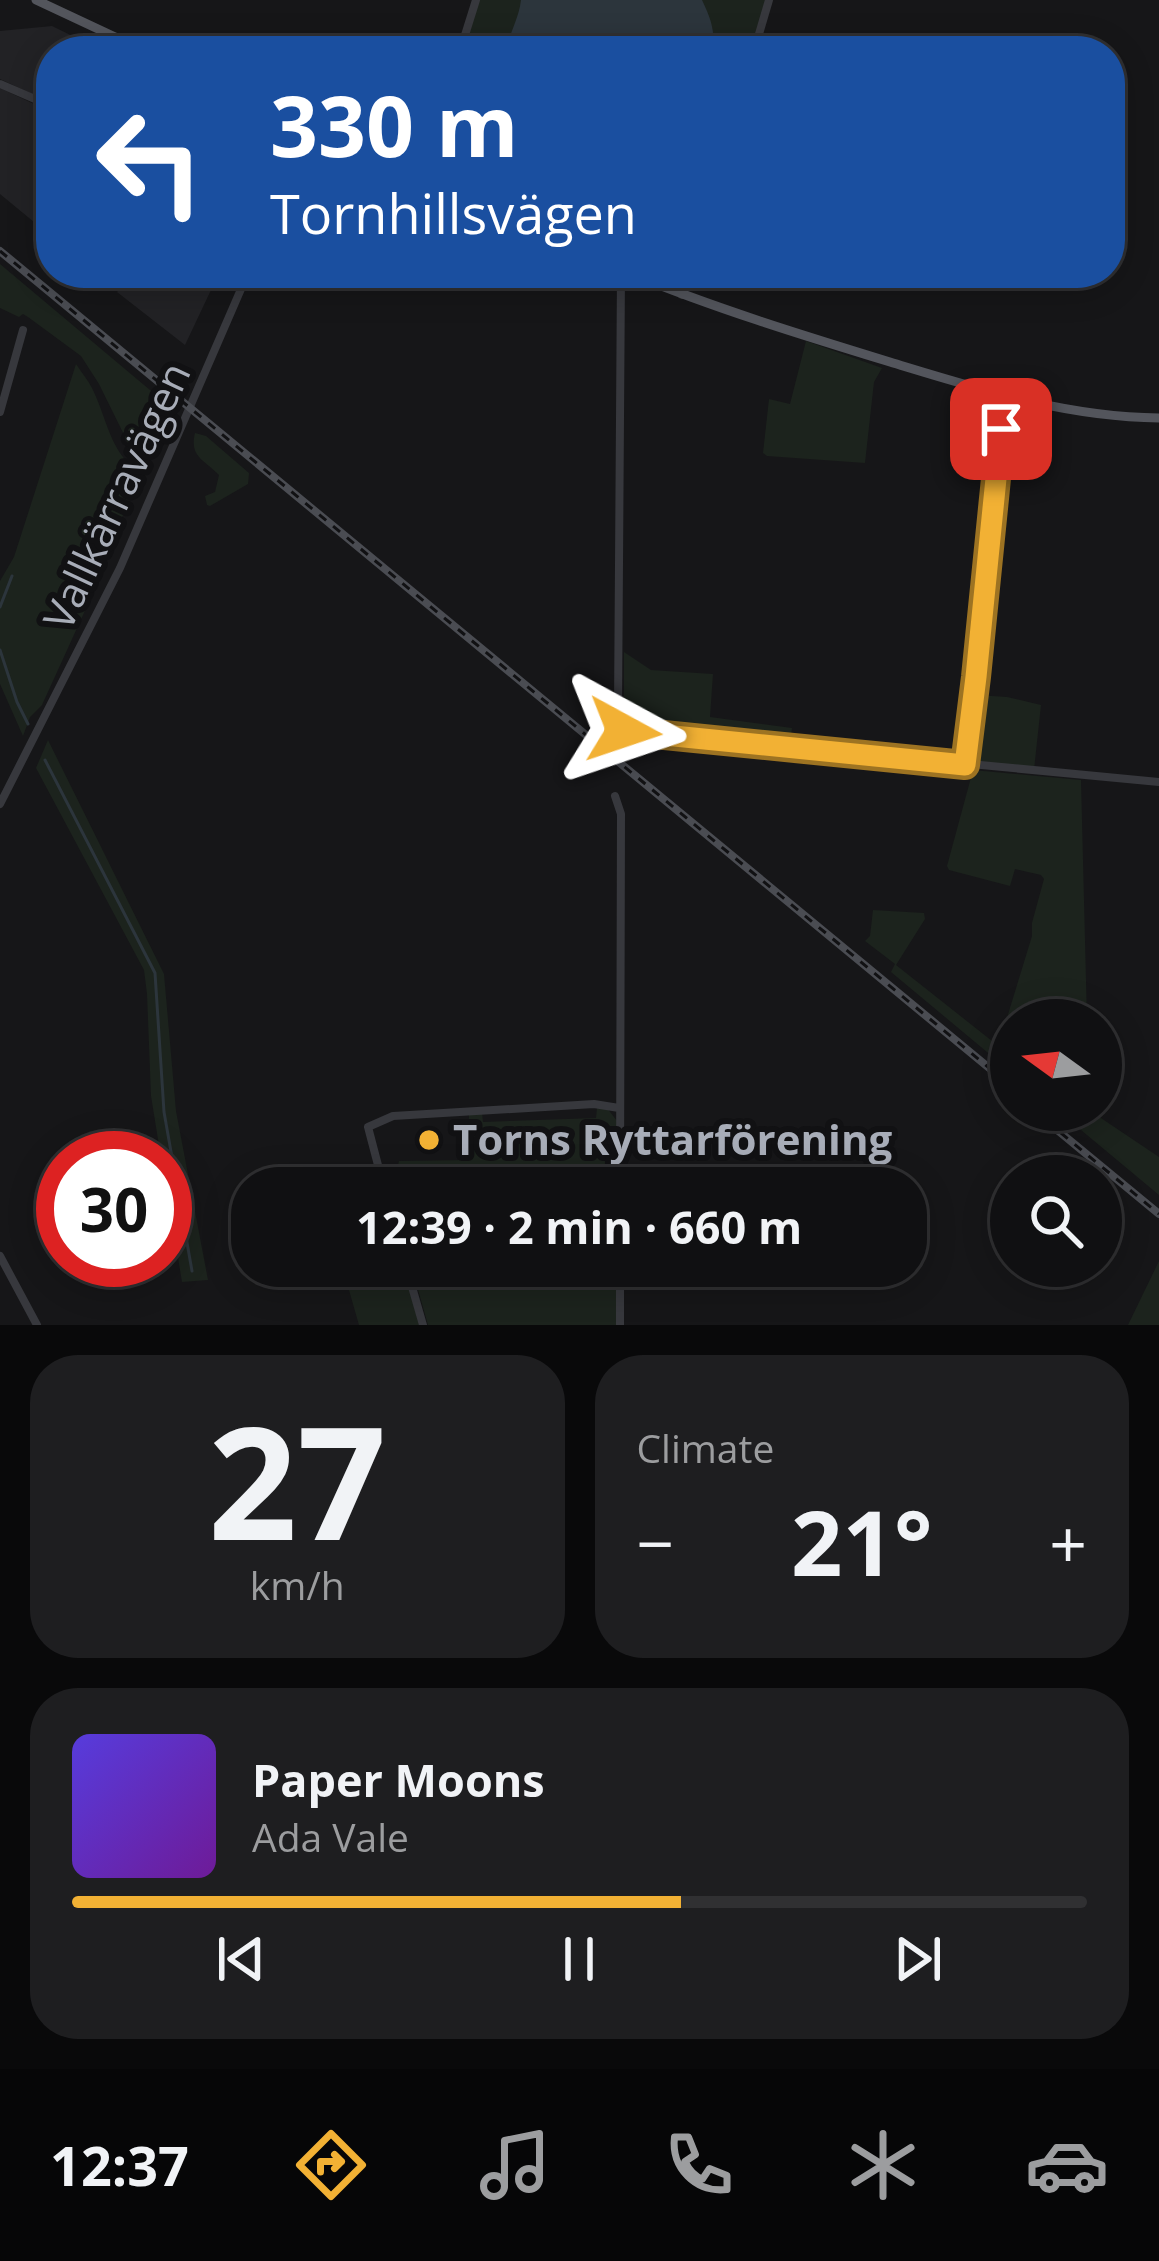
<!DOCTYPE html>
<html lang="en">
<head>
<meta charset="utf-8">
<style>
	:root { --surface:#101012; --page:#1e1e20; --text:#f1f3f6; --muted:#9c9d9f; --line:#303032; --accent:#f2b134 }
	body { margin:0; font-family:"Open Sans",sans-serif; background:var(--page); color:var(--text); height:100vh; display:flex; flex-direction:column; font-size:45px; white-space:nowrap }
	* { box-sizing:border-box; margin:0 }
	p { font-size:39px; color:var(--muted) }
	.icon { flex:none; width:66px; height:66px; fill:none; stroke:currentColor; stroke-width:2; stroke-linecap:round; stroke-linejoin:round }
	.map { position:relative; height:1325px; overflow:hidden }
	.drawer { display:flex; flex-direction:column; gap:30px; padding:30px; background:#09090a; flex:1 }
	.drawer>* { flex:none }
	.top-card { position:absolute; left:36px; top:36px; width:1089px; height:252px; border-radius:48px; box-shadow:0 6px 30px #0003,0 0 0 3px var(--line); background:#1a4fa0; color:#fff; overflow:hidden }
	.needle { width:78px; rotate:285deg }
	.tools { position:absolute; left:990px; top:999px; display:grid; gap:24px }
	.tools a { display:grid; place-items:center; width:132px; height:132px; border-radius:50%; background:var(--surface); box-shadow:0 6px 30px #0003,0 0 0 3px var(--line); font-size:60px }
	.speed { position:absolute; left:36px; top:1131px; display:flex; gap:24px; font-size:60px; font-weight:700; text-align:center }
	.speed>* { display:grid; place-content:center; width:156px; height:156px; border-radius:50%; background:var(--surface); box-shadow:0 6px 30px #0003,0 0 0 3px var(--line); line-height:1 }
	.speed .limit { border:18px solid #d22; background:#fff; color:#111 }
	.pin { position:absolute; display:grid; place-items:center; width:102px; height:102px; color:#fff; margin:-51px; border-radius:24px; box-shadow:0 6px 18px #0006 }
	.me { position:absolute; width:132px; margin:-66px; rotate:95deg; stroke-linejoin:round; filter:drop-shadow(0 0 9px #0008) }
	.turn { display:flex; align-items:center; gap:42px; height:252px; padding:0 36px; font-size:54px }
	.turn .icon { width:156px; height:156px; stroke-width:2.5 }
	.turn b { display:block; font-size:84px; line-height:102px }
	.big { font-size:90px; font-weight:700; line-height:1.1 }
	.drawer .widget { flex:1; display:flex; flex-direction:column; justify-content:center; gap:18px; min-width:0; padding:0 42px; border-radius:48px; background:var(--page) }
	.drawer .dial { align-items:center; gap:0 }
	.dial b { font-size:156px; line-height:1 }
	.song { display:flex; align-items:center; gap:36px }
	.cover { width:144px; height:144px; border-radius:18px; background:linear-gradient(135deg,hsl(250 70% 55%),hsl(280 70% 35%)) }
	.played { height:12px; border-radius:6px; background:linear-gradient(90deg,var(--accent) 60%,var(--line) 60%) }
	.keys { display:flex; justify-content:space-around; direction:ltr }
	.heat { display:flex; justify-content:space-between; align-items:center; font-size:66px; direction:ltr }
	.drawer .tiles { flex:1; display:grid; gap:30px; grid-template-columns:1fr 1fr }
	.widget:last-child { grid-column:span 2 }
	.trip { position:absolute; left:231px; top:1167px; width:696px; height:120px; border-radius:48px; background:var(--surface); box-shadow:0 6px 30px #0003,0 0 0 3px var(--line); font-weight:700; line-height:120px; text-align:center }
	.tabs { display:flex; height:192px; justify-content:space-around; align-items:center; background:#060607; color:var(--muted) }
	.tabs .icon { width:84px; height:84px }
	.tabs .current { color:var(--accent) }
	.tabs b { font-size:54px; color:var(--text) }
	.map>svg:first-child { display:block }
</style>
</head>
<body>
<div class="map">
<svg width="1159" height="1325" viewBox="0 0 1159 1325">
	<rect width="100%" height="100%" fill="#161618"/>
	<path fill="#222225" d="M 52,26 L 103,51 L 51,51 L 51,103 L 0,79 L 0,31 Z
		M 0,88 L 51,112 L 51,236 L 0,194 Z
		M 134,273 L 219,273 L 185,345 L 117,292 Z"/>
	<path fill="#1c231d" d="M 479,0 L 766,0 L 750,51 L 464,51 Z
		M 0,264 L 169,406 L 165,427 L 147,461 L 140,461 L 133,453 L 99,384 L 81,356 L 28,317 L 23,314 L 19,317 L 0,308 Z
		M 806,341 L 882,368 L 874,382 L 865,463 L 767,456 L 763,453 L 769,399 L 790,404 Z
		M 76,364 C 81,372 88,380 92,388 C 107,418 110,453 139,472 L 98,582 L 42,705 L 30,717 L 23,736 L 0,684 L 0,581 L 14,557 Z
		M 195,433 L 206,436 L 249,473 L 248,484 L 210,506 L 207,505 L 205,496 L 215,492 L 219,475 C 205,460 189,457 195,433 Z
		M 624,652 L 651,670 L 713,674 L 710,717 L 792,728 L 790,744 L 628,728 L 624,722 Z
		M 977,695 L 1007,697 L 1041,705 L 1034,770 L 971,762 Z
		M 48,740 L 164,974 L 176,1111 L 208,1280 L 182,1282 L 165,1179 L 165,1158 L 161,1158 L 151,1096 L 147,994 L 144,970 L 36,768 Z
		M 973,770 L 1081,780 L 1087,1020 L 1011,1020 L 1011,1043 L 1002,1034 L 1032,936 L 1032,923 L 1044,879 L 1041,875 L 1015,869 L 1010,886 L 949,870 L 947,866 Z
		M 873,910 L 924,913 L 925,919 L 896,965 L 1011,1056 L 1011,1072 L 891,972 L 895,964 L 865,941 L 870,936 Z
		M 597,1108 L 607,1108 L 617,1121 L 617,1188 L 400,1188 L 396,1174 L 399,1161 L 468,1160 L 469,1113 L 482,1112 L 483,1122 L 596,1118 Z
		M 1057,1110 L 1089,1110 L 1159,1157 L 1159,1195 Z
		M 1159,1261 L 1159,1325 L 1128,1325 Z
		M 423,1266 L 617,1266 L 617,1325 L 428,1325 L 412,1268 Z
		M 404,1270 L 419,1325 L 359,1325 L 349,1290 L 360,1275 Z"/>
	<path fill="#2c353c" d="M 521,0 L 702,0 C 711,19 715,30 713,51 L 507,51 C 509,32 519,19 521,0 Z"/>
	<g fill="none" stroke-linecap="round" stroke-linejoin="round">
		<path stroke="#2c353c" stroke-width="3" d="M 0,607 L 12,576
			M 0,650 L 17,702 L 28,724
			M 45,760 L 155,973 L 164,1112 L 192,1271"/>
		<path stroke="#37383d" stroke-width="8" d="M 460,51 L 476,0
			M 754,51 L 769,0
			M 0,84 L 51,106
			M 621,273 L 618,709 L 621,727 L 624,731 L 1159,782
			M 682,295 L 688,273
			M 0,412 L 23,330
			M 965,765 L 1006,397
			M 615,796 L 621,814 L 620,1188
			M 0,804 L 120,568 L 248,273
			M 384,1188 L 368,1127 L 393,1116 L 594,1104 L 619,1108
			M 0,1256 L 37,1325
			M 406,1266 L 423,1325
			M 620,1266 L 620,1325"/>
		<path stroke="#53555c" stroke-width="9" d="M 36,0 L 145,51
			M 629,273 C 714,308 802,335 890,362 C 979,389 1065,417 1159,418"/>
		<defs>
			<path id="rail" d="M 0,251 L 1011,1086
				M 1033,1110 L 1159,1214"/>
		</defs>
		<use href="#rail" stroke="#4a4c52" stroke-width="8"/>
		<use href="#rail" stroke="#111113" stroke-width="3" stroke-dasharray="9" stroke-linecap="butt"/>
	</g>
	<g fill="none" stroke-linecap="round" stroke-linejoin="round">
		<defs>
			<path id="route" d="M 624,731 L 965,765 L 976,677 L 1001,429"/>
		</defs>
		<use href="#route" stroke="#9d7322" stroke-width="30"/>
		<use href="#route" stroke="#f2b134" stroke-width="21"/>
	</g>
	<circle fill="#f2b134" stroke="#111113" stroke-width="4.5" cx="429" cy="1140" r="12"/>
	<g text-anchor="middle" stroke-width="12" stroke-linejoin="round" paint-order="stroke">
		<g font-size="42" fill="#a8adb8" stroke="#111113">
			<text transform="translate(117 496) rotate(-65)" y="15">Vallkärravägen</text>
		</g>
		<g font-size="42" font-weight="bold" fill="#a8adb8" stroke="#111113" text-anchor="start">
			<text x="453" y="1155">Torns Ryttarförening</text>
		</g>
	</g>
</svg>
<div class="tools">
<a><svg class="needle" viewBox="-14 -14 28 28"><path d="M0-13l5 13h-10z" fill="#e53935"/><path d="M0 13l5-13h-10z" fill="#9c9d9f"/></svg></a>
<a><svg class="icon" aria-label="search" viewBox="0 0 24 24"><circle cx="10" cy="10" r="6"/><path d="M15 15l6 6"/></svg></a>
</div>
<div class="speed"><div class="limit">30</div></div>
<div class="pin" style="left:1001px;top:429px;background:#d93025"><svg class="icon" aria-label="arrive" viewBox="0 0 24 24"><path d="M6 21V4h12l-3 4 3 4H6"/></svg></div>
<svg class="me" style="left:624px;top:731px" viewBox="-20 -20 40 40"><path d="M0-17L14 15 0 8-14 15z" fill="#f2b134" stroke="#fff" stroke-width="4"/></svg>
<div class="trip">12:39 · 2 min · 660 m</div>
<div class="top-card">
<div class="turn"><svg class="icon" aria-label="left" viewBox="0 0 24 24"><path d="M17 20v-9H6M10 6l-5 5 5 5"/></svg><div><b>330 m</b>Tornhillsvägen</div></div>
</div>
</div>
<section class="drawer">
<div class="tiles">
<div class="widget dial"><b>27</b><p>km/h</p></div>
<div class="widget"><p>Climate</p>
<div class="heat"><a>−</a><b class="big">21°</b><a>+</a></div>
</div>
<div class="widget">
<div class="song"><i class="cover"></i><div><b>Paper Moons</b><p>Ada Vale</p></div></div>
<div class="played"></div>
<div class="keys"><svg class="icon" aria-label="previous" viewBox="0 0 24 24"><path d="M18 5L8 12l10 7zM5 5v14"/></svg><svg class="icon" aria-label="pause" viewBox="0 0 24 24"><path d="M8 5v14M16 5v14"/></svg><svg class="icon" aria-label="next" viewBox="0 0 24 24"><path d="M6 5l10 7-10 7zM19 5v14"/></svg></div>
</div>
</div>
</section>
<nav class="tabs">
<b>12:37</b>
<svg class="icon current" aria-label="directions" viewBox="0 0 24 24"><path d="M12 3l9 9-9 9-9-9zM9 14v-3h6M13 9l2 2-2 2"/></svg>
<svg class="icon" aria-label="music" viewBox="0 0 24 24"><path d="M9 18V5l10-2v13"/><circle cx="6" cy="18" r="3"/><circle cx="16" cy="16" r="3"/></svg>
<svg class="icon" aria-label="phone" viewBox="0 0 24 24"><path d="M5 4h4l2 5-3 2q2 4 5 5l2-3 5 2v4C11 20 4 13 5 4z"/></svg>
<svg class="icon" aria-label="climate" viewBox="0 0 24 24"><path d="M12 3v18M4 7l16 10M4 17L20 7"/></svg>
<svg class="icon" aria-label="car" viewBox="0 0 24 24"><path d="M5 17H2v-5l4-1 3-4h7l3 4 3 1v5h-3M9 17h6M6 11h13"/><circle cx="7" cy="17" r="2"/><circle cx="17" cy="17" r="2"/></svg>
</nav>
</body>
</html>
